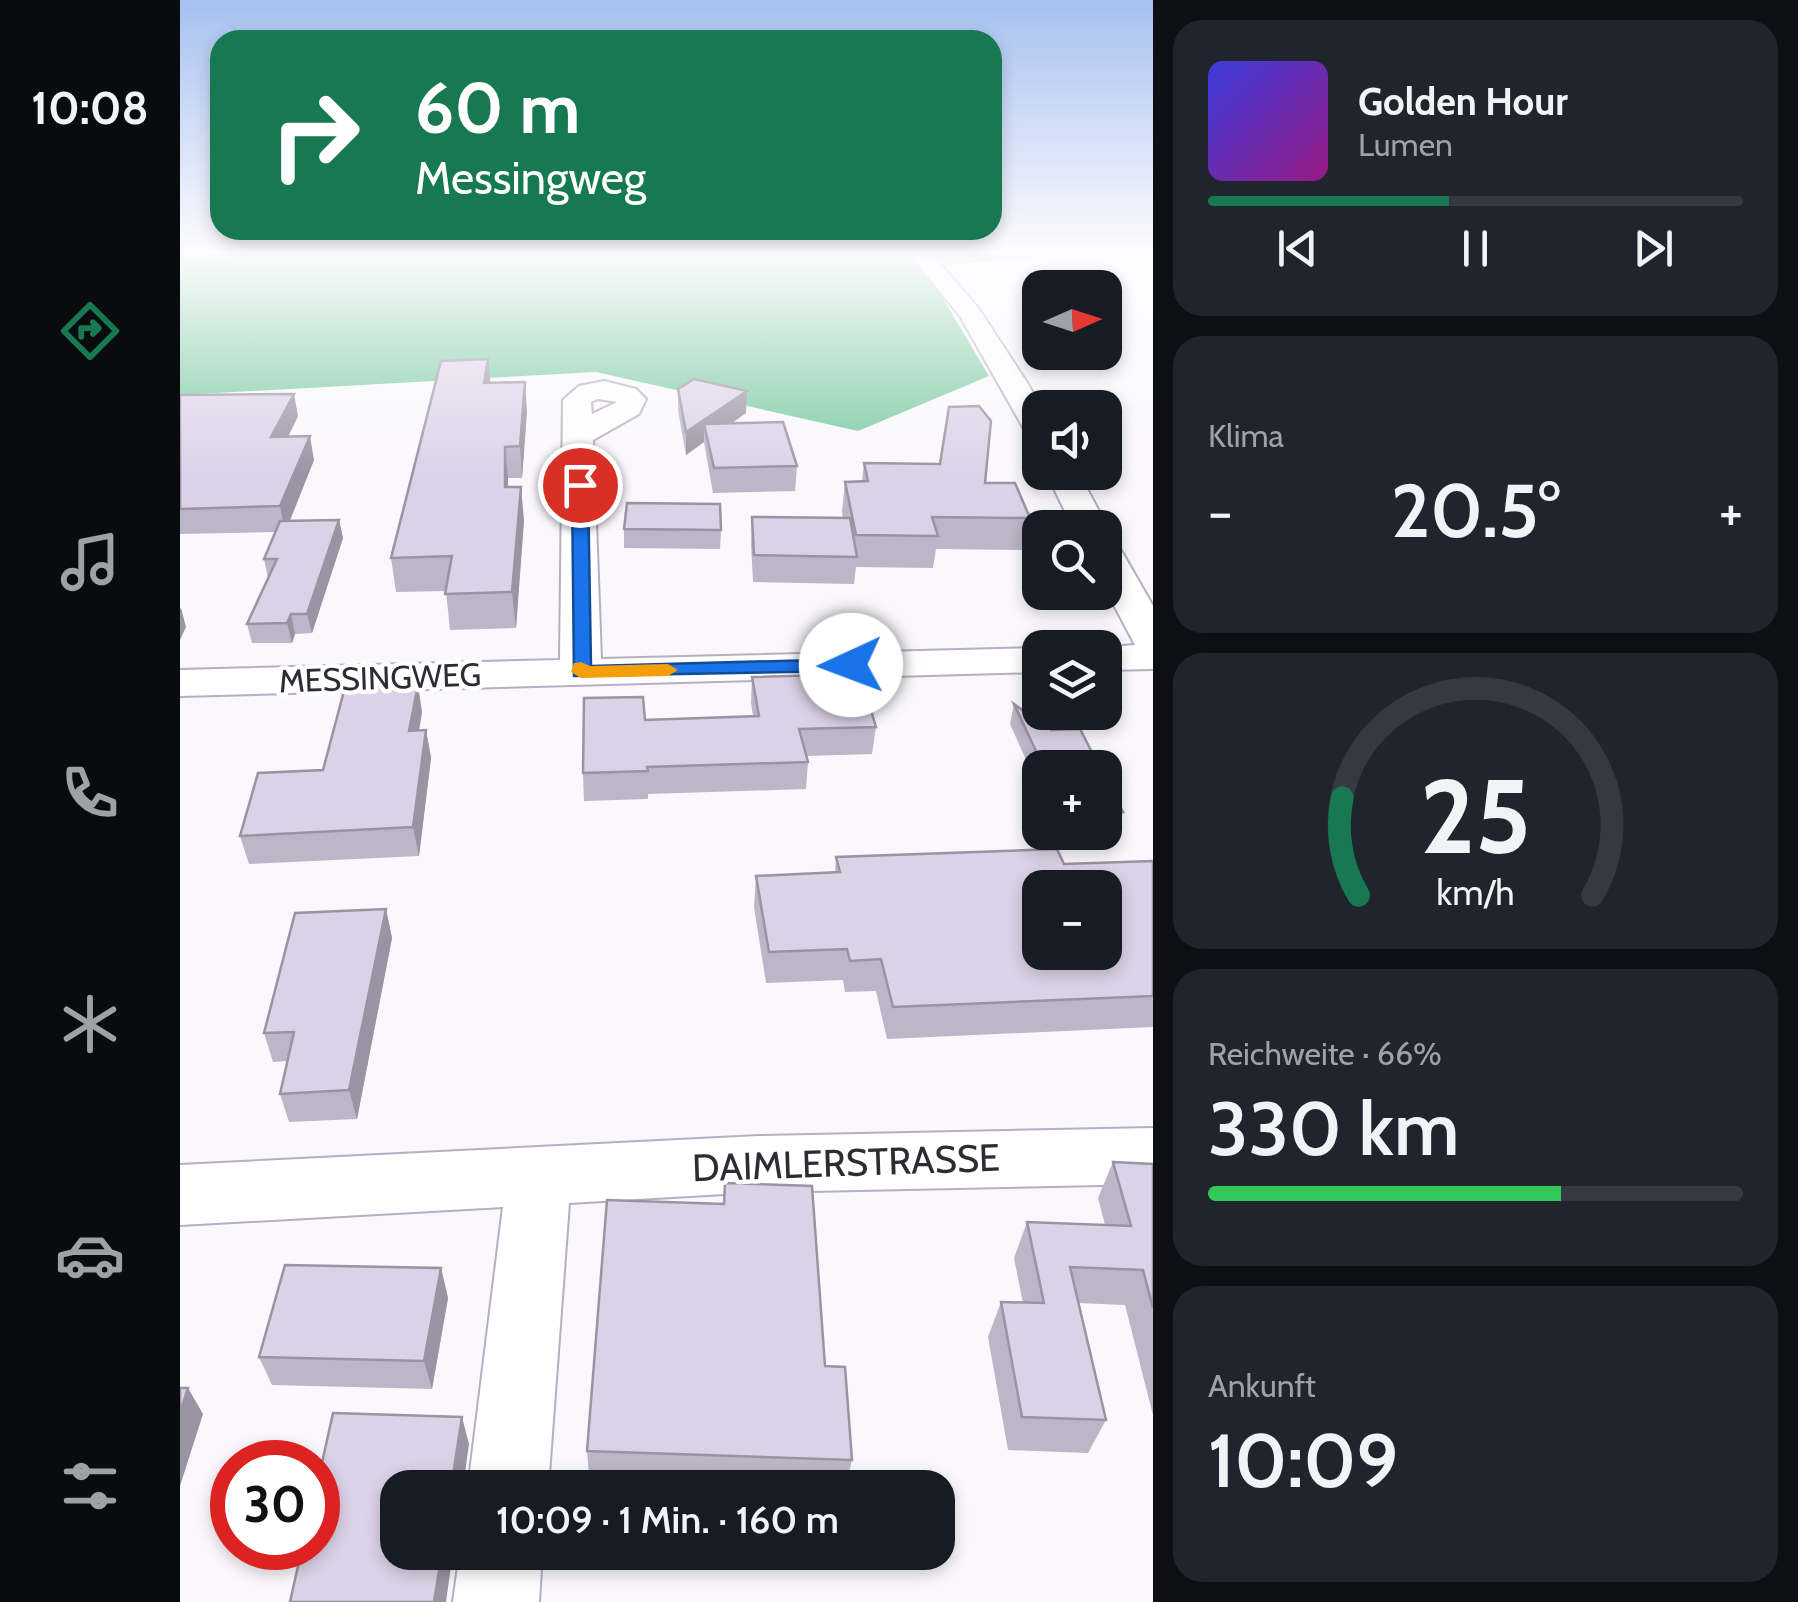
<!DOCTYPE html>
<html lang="de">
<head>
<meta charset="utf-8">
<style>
	:root { --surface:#171b24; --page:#20242c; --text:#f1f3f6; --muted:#9ea1a6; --line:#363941; --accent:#167951 }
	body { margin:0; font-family:Cabin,sans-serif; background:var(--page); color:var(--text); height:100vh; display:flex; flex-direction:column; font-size:38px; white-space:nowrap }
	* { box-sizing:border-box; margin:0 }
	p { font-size:32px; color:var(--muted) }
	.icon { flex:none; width:55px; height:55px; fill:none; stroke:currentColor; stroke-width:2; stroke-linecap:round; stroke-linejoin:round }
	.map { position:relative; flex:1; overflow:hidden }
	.sheet { display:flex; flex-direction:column; gap:20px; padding:20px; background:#0d0f14; width:645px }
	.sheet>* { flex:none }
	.banner { position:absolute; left:30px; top:30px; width:792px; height:210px; border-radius:30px; box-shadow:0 5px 15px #0003; background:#167951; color:#fff; overflow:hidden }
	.needle { width:65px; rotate:87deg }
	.buttons { position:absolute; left:842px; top:270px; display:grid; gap:20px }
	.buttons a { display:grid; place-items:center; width:100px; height:100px; border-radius:20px; background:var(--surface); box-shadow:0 5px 15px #0003; font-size:50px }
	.speed { position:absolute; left:30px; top:1440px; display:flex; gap:20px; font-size:50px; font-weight:700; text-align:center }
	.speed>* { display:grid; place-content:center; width:130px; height:130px; border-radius:50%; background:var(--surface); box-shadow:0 5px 15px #0003; line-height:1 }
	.speed .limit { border:15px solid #d22; background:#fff; color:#111 }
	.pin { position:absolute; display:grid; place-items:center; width:85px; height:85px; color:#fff; margin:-42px; border:5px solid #fff; border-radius:50%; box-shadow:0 2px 10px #0007 }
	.me { position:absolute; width:110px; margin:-55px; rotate:268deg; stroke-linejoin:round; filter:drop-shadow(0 0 8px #0008) }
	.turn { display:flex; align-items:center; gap:35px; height:210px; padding:0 40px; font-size:45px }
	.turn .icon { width:130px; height:130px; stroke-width:2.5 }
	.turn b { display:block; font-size:70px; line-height:85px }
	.big { font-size:75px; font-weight:600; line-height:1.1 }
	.sheet .tile { flex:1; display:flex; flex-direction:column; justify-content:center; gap:15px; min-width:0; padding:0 35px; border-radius:30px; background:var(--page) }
	.sheet .dial { align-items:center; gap:0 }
	.dial svg { height:260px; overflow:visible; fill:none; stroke:var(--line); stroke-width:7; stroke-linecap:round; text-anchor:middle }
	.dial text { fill:var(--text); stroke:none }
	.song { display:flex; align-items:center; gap:30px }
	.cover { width:120px; height:120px; border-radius:15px; background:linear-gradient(135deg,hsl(240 70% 55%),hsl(310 70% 35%)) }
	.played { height:10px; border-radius:5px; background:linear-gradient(90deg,var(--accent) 45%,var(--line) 45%) }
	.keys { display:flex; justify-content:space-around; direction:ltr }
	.heat { display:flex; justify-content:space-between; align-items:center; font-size:55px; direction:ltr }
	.charge { height:15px; border-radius:8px; background:linear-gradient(90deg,#34c759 66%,var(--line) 0) }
	.trip { position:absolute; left:200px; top:1470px; width:575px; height:100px; border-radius:30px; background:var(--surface); box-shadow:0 5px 15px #0003; font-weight:600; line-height:100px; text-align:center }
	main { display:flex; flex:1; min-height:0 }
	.tab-bar { display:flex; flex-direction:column; width:180px; justify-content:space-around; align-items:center; background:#090b0e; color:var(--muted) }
	.tab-bar .icon { width:70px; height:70px }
	.tab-bar .on { color:var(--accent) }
	.tab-bar b { font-size:45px; color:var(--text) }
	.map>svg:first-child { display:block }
</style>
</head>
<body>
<main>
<nav class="tab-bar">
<b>10:08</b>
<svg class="icon on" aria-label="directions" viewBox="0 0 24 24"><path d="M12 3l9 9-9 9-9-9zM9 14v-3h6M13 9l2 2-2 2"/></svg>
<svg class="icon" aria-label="music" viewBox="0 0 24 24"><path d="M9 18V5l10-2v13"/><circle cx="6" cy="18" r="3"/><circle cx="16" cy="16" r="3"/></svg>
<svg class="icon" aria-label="phone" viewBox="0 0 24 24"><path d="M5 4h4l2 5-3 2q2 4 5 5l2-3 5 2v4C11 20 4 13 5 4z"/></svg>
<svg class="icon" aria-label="climate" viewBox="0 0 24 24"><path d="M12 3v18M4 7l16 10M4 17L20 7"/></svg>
<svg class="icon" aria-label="car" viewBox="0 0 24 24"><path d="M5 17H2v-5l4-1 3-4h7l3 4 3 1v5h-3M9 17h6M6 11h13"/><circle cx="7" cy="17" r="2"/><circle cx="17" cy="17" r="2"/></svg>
<svg class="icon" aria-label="filters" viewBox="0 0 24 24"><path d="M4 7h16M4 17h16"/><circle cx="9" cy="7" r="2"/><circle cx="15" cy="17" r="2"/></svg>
</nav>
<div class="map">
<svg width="973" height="1602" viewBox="0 0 973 1602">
	<rect width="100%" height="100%" fill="#faf8fc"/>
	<path fill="#7acaa0" d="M 0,252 L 721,252 L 752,280 L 809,376 L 678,431 L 416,372 L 0,395 Z
		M 750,252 L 866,252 L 870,256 L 767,265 Z"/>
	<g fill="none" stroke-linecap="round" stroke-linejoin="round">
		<defs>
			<path id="minor" d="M 728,252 L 750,252 L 799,309 L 848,384 L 861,408 L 860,441 L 849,438 L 780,316 Z
				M 424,381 L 456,389 L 466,399 L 459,414 L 413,440 L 421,659 L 860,648 L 860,672 L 0,696 L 0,670 L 380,660 L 383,400 L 399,386 ZM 418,399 L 437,402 L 412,414 L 411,402 Z
				M 866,472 L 898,472 L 928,528 L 925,533 L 925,528 L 893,528 Z
				M 925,542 L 938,545 L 973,606 L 973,669 L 925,670 L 925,648 L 918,648 L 955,645 L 925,588 Z
				M 973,1128 L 973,1184 L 579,1192 L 389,1203 L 368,1488 L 288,1488 L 323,1207 L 0,1225 L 0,1165 L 579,1136 Z
				M 280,1552 L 362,1552 L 359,1602 L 273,1602 Z"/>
		</defs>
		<use href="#minor" stroke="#b7aec3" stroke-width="4"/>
		<use href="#minor" fill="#fff" fill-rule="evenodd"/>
	</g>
	<path fill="#bdb5c8" d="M 311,382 L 347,411 L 342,478 L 328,478 L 328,487 L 344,520 L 336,628 L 270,630 L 266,591 L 216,592 L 211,558 Z
		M 498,389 L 566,413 L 552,423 L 617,466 L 615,491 L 533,493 L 524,442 L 506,455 L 498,411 Z
		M 0,395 L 118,416 L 108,436 L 134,460 L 110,521 L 159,520 L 163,538 L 132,633 L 115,634 L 112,643 L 72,643 L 67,624 L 88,578 L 84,559 L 95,532 L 0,534 Z
		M 684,463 L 805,483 L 850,518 L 844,550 L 756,549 L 753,568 L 676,567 L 674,584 L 573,582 L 571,544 L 572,517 L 663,518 L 662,512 L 665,482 L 682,481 Z
		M 444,529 L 541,530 L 540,549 L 444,548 Z
		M 572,677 L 696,727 L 692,754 L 626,756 L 628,762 L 626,789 L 468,794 L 468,799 L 404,801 L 403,773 L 465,720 L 573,716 L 571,703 Z
		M 834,704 L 920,768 L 860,768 L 860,791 L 830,724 Z
		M 242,712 L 239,731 L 246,730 L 251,758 L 239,856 L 69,864 L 60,836 L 143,770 Z
		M 925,777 L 943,812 L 937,833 L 880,835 L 879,832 L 925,832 Z
		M 656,857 L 884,864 L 973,861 L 973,1027 L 707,1039 L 696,991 L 665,992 L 663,980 L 586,983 L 574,907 L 576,876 L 655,873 Z
		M 206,909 L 212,938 L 177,1119 L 109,1122 L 100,1094 L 107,1061 L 93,1062 L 84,1033 Z
		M 933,1162 L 973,1164 L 973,1415 L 945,1305 L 898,1303 L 926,1420 L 908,1453 L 828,1450 L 808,1337 L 821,1302 L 843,1303 L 834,1258 L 847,1222 L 925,1225 L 918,1198 Z
		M 261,1268 L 268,1298 L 252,1389 L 92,1385 L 79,1357 Z
		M 645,1366 L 672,1460 L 665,1488 L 489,1488 L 410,1485 L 407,1451 Z"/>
	<path fill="#9a93a2" d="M 308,359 L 311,388 L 304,383 Z
		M 345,382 L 347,411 L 342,478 L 340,446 Z
		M 567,391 L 566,413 L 528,440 L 524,424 L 524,442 L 506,455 L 506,432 Z
		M 114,394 L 118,416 L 97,460 L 91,437 Z
		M 130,436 L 134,460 L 105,532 L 100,506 Z
		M 325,447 L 328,478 L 328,519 L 325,487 Z
		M 341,487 L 344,520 L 336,628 L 332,592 Z
		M 159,520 L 163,538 L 132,633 L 127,614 Z
		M 1,608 L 6,627 L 0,640 L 0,609 Z
		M 111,614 L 115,634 L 112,643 L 107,623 Z
		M 238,685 L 242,712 L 234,759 L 229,731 Z
		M 246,730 L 251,758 L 239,856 L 233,827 Z
		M 206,909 L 212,938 L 177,1119 L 169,1090 Z
		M 261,1268 L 268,1298 L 252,1389 L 244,1361 Z
		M 8,1388 L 23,1414 L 0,1486 L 0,1413 Z
		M 282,1417 L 289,1444 L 283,1488 L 271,1488 Z
		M 262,1552 L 273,1552 L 266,1602 L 254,1602 Z"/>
	<path fill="#dcd2e8" stroke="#9a93a2" stroke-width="2.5" fill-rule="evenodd" d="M 308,359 L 304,383 L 345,382 L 340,446 L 325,447 L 325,487 L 341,487 L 332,592 L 265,594 L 272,556 L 211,558 L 261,361 Z
		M 514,379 L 567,391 L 506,432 L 498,389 Z
		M 114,394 L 91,437 L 130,436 L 100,506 L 0,509 L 0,395 Z
		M 799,406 L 811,421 L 805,483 L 835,483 L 850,518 L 752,517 L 758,536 L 676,535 L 665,482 L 688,481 L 684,463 L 760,464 L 769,407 Z
		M 603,422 L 617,466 L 534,468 L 524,424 Z
		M 447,503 L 540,504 L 541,530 L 444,529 Z
		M 572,517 L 670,518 L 677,557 L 574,555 Z
		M 159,520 L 127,614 L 111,614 L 107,623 L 67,624 L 97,559 L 84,559 L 100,521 Z
		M 680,674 L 696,727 L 619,729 L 628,762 L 467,767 L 468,771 L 403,773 L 404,698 L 463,697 L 465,720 L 579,716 L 572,677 Z
		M 238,685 L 229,731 L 246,730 L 233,827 L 60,836 L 78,773 L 143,770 L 165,687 Z
		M 834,704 L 871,730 L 900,729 L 920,768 L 864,768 Z
		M 925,777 L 943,812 L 925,812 Z
		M 877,849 L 884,864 L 973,861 L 973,996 L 713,1007 L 701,959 L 670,961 L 667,949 L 589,952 L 576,876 L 660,872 L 656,857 ZM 860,888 L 925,888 L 925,952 L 860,952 Z
		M 206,909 L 169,1090 L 100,1094 L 114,1032 L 84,1033 L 115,913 Z
		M 933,1162 L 973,1164 L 973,1308 L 963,1270 L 890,1267 L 926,1420 L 842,1417 L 821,1302 L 864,1303 L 847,1222 L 951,1226 Z
		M 545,1183 L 632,1186 L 645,1366 L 665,1367 L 672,1460 L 407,1451 L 427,1200 L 544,1204 Z
		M 105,1265 L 261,1268 L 244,1361 L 79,1357 Z
		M 0,1388 L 8,1388 L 0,1413 Z
		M 153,1413 L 282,1417 L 271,1488 L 218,1488 L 218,1552 L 262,1552 L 254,1602 L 110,1602 L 122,1548 L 138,1548 L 138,1481 Z"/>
	<linearGradient id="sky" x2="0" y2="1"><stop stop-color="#a6c0f0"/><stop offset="0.53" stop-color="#fdfcfe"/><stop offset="1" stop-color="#fdfcfe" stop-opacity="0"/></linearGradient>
	<rect width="973" height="476" fill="url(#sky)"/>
	<path fill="#1a73e8" stroke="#114b97" stroke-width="2.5" d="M 400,480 L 408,485 L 411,666 L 671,659 L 681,665 L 671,671 L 394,676 L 392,485 Z"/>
	<path fill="#f59e0b" d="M 401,662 L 410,666 L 488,664 L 498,670 L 488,676 L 401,678 L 391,672 L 394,663 Z"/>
	<g text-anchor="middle" stroke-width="9" stroke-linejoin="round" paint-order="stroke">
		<g font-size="32" fill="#2f2b33" stroke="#fff">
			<text transform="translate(200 678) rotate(-2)" y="11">MESSINGWEG</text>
		</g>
		<g font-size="38" fill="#2f2b33" stroke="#fff">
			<text transform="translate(666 1163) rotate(-2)" y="13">DAIMLERSTRASSE</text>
		</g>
	</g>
</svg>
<div class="buttons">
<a><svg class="needle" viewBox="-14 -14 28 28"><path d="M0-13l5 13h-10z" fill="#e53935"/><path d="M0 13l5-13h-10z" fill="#9ea1a6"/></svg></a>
<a><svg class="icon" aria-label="sound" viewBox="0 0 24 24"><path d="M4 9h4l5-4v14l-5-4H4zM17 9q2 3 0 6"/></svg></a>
<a><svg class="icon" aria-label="search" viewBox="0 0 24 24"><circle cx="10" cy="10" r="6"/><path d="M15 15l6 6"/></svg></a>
<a><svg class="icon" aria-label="layers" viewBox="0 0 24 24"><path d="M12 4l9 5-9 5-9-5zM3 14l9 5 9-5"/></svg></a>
<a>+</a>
<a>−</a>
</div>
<div class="speed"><div class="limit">30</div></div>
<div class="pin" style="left:400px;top:485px;background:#d93025"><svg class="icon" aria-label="arrive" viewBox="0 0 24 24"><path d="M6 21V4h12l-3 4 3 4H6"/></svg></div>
<svg class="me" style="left:671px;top:665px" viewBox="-20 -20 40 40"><circle r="19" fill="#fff"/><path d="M0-13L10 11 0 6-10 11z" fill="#1a73e8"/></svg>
<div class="trip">10:09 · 1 Min. · 160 m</div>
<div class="banner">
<div class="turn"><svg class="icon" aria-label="right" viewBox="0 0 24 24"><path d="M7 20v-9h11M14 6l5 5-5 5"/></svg><div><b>60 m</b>Messingweg</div></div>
</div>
</div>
<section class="sheet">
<div class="tile">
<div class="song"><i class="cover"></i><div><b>Golden Hour</b><p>Lumen</p></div></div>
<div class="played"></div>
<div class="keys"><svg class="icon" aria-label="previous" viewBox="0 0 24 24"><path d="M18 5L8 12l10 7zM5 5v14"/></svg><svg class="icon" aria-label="pause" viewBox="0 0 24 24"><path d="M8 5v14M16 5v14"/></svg><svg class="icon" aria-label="next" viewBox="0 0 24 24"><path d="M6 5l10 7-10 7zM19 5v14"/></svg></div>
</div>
<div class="tile"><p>Klima</p>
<div class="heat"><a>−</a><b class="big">20.5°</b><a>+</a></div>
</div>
<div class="tile dial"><svg viewBox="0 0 100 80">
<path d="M14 69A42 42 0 1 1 86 69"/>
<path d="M14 69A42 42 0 0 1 9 39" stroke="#167951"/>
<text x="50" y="56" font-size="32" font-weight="700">25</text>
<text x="50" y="72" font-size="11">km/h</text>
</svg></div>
<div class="tile"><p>Reichweite · 66%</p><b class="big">330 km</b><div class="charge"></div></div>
<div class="tile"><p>Ankunft</p><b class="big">10:09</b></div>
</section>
</main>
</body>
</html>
